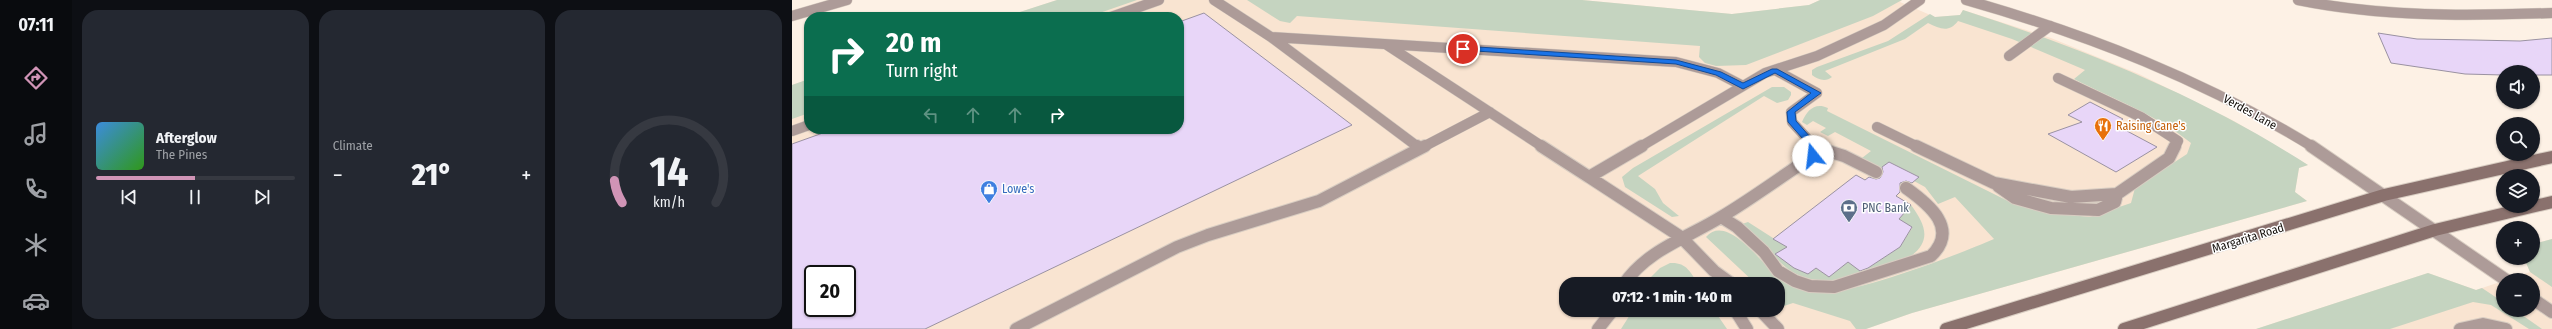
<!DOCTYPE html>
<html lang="en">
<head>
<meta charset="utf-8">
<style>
	:root { --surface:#171b24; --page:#242831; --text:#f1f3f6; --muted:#9ea1a6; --line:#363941; --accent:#d094b6 }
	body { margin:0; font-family:"Fira Sans Condensed",sans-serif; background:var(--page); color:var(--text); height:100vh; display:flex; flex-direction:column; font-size:15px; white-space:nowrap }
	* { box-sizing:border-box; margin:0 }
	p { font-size:13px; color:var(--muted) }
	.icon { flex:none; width:22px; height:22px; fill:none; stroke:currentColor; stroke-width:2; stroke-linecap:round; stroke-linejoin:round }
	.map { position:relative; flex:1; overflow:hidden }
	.drawer { display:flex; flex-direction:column; gap:10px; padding:10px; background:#0d0f14; width:720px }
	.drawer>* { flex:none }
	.top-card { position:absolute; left:12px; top:12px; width:380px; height:122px; border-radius:16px; box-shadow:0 1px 3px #0004; background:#0b6e4f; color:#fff; overflow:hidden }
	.controls { position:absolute; left:1704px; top:65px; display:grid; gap:8px }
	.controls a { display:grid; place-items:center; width:44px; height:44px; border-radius:50%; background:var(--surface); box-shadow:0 1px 3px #0004; font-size:20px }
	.speed { position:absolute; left:12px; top:265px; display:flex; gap:8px; font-size:20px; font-weight:700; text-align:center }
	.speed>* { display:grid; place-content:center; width:52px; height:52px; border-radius:50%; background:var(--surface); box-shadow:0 1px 3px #0004; line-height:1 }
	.speed .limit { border:2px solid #111; border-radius:6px; background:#fff; color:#111 }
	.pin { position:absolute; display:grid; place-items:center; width:34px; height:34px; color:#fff; margin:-17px; border:2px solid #fff; border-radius:50%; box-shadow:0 1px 4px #0007 }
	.me { position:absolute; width:44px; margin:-22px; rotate:344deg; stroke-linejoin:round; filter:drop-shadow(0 0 3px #0008) }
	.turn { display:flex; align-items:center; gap:14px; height:84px; padding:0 16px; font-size:18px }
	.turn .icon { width:52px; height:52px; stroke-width:2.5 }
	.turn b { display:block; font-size:28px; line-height:34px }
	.lanes { display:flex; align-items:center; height:38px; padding:0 16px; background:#0003; justify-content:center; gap:20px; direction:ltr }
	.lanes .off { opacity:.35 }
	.big { font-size:30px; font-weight:800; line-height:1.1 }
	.drawer .widget { flex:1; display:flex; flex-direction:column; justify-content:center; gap:6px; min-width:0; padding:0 14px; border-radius:16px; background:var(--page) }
	.drawer .dial { align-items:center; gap:0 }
	.dial svg { height:104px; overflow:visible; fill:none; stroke:var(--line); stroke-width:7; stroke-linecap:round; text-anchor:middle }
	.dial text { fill:var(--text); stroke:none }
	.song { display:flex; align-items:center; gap:12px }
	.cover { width:48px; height:48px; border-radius:6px; background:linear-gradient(135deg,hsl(210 70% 55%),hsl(110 70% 35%)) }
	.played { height:4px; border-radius:2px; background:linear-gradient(90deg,var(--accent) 50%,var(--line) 50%) }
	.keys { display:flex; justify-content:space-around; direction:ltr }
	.heat { display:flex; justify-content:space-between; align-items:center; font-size:22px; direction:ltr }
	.drawer .tiles { flex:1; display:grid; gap:10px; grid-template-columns:repeat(3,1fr) }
	.trip { position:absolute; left:767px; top:277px; width:226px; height:40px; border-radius:16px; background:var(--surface); box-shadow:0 1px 3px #0004; font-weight:800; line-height:40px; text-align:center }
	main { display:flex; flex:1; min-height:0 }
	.dock { display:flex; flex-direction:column; width:72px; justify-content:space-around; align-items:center; background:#090b0e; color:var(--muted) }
	.dock .icon { width:28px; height:28px }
	.dock .current { color:var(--accent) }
	.dock b { font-size:18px; color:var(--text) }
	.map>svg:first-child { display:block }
</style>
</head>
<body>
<main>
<nav class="dock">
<b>07:11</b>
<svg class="icon current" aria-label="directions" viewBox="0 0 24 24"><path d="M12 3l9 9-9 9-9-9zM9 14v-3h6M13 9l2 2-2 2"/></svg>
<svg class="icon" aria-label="music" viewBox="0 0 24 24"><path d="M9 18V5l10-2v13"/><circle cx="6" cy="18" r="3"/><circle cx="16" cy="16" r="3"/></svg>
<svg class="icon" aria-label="phone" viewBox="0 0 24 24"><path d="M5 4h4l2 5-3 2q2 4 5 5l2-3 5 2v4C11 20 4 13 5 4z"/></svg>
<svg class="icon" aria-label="climate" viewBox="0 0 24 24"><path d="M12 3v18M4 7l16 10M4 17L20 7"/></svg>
<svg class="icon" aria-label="car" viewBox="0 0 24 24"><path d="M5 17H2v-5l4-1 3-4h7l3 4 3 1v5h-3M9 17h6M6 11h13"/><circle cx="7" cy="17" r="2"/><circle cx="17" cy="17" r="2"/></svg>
</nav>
<section class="drawer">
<div class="tiles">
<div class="widget">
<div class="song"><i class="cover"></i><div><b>Afterglow</b><p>The Pines</p></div></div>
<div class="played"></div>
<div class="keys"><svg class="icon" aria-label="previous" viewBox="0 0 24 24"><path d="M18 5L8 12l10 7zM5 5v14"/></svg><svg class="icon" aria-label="pause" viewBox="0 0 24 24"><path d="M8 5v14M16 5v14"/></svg><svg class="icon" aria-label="next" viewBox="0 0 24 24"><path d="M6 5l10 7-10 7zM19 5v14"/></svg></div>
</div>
<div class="widget"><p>Climate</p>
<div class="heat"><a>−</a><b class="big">21°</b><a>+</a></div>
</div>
<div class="widget dial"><svg viewBox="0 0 100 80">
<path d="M14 69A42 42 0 1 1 86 69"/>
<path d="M14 69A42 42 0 0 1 8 52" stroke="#d094b6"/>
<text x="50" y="56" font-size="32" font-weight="700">14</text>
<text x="50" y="72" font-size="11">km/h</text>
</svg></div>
</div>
</section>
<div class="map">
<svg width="1760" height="329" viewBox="0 0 1760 329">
	<rect width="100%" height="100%" fill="#fdf1e5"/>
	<path fill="#f9e4d1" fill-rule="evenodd" d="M 265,0 L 790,0 L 940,14 L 1017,5 L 1028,0 L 1110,0 L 1108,2 L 1143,17 L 1168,15 L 1171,10 L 1259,38 L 1347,74 L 1442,121 L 1516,165 L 1507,168 L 1503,192 L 1515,201 L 1120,313 L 1074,329 L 0,329 L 0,85 L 17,79 L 17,129 L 387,129 L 387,17 L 212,17 ZM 21,274 L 55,274 L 55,308 L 21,308 ZM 774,284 L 986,284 L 986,310 L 774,310 Z
		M 1760,239 L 1760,329 L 1464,329 L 1636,273 L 1684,290 L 1711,281 L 1711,310 L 1741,310 L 1741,280 L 1714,280 L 1738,272 L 1732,258 L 1741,258 L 1741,244 Z"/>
	<path fill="#c5d4c0" d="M 265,0 L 345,0 L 296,17 L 212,17 Z
		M 455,0 L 790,0 L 940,14 L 1017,5 L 1028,0 L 1110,0 L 1081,16 L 954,65 L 924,66 L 913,63 L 907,57 L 908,46 L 505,16 L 498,23 L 488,21 Z
		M 1171,10 C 1292,49 1409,96 1516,165 L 1507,168 L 1503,192 L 1515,201 L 1120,313 L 1074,329 L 1064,329 L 1058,321 L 1001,303 L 986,308 L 986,284 L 964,284 L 914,237 C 935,213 969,263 985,276 C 995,285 1005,288 1017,292 C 1047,301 1170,253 1202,239 L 1163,197 L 1146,204 L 1133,187 L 1122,181 L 1127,177 L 1097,162 L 1089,168 L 1070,158 L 1079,151 L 1043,132 L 1036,136 L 1028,132 L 1034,128 L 1021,121 L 1015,125 L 1010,122 C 1015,110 1023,102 1036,108 L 1035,111 L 1222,204 L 1258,213 L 1298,217 L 1339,203 L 1343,188 L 1395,154 L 1399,143 C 1365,115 1321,99 1282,79 L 1293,70 L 1220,39 L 1166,21 C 1157,33 1148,29 1136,23 L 1113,39 L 1033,71 L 1040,77 C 1034,82 1026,80 1020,75 L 1020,70 L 1025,67 L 1096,41 L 1138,14 L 1143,17 L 1168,15 Z
		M 17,79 L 17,113 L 0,119 L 0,85 Z
		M 980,87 L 992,87 L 999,92 L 999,95 L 996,100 L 985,103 L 972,96 L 846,176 L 863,189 L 871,203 L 887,216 L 880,217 L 833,187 L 830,177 L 841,168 Z
		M 1119,205 C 1135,227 1140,242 1115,259 C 1078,270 1032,295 996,269 C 979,256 967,237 950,224 L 956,222 L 995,247 L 985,254 L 1002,268 L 1016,274 L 1024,268 L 1037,277 L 1056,262 L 1070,272 L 1108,247 L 1120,228 L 1107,219 Z
		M 1760,239 L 1760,287 L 1738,272 L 1732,258 L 1741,258 L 1741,244 Z
		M 878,263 C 894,262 898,271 906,284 L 852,284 L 868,268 Z
		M 1636,273 L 1684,290 L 1690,288 L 1711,302 L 1711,310 L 1723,310 L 1750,329 L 1737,329 L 1699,305 L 1681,302 L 1598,329 L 1464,329 Z
		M 841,310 L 922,310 L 935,329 L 829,329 Z"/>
	<path fill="#e8d6f8" stroke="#9a92a2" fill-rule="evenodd" d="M 412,13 L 560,125 L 133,329 L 0,329 L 0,144 L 42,129 L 387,129 L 387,22 ZM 21,274 L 55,274 L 55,308 L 21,308 Z
		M 1586,33 L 1625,39 L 1682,40 L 1728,41 L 1760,38 L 1760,75 L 1741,75 L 1741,72 L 1711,72 L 1711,75 L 1673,74 L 1599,63 Z
		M 1298,102 L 1331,119 L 1327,122 L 1339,129 L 1335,131 L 1365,147 L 1324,172 L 1256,134 L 1290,122 L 1276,115 Z
		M 1097,162 L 1127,177 L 1120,183 L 1114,181 L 1108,183 L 1108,192 L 1104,196 L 1119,205 L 1107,219 L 1120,227 L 1108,247 L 1076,268 L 1068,271 L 1056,262 L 1037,277 L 1024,268 L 1016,274 L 1002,268 L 983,254 L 995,247 L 981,239 L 1064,175 L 1073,180 L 1077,177 L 1084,179 L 1088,178 L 1091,172 L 1090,167 Z"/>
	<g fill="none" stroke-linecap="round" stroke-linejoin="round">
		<defs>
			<path id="service-far1" d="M 422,0 L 479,37 L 884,62 L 926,73 L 951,86
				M 319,17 L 367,0
				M 479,37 L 626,147
				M 595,45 L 751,147
				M 1217,56 L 1258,26
				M 983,70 L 1025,93 L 999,112 L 1000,122 L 1023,147
				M 1266,78 L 1349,117 L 1386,141 L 1383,147
				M 1085,127 L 1126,147
				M 0,131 L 17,125
				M 631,147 L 698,112
				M 848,147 L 973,73 L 1025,56 L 1092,25 L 1128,0"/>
			<path id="service" d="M 625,146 L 628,148
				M 749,146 L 797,177
				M 850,146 L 797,177 L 889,237 L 922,271 L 940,284
				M 1124,146 L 1202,183 L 1279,197 L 1325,194 L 1377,158 L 1383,146
				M 1023,147 L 1052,156 L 1084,172
				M 1206,186 L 1223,198 L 1259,208 L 1306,210 L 1323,202 L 1325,194
				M 929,217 L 945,227 L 972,252 L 986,271 L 1003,281 L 1018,286 L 1042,287 L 1139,256 C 1167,229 1138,205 1114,188
				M 832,284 C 855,250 895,238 929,217 C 961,198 990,176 1021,156 L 1022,146
				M 943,310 L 955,329
				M 968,310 L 986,329
				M 224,329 L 385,247 L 416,235 L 527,201 L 633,146
				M 806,329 L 821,310
				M 1668,329 L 1691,324 L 1714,329"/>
			<path id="minor" d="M 1506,0 C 1590,17 1674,16 1760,13
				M 0,16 L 55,0"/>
			<path id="tertiary-far1" d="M 1174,0 C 1297,35 1412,80 1521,147"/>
			<path id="tertiary" d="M 1519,146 L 1714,280
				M 1741,299 L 1760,312"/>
			<path id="secondary" d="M 1154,329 L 1592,195 L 1760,157
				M 1332,329 L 1643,230 L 1760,202"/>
		</defs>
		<use href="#service-far1" stroke="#d8cdc2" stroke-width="11"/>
		<use href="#service" stroke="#d8cdc2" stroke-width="14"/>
		<use href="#minor" stroke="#d8cdc2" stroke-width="11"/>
		<use href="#tertiary-far1" stroke="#d8cdc2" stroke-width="11"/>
		<use href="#tertiary" stroke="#d8cdc2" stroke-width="14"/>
		<use href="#secondary" stroke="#d8cdc2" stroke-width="14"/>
		<use href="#service-far1" stroke="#ad9b98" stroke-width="10"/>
		<use href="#service" stroke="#ad9b98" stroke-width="12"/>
		<use href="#minor" stroke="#ad9b98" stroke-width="10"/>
		<use href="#tertiary-far1" stroke="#ad9b98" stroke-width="10"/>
		<use href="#tertiary" stroke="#ad9b98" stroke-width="12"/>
		<use href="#secondary" stroke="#8a716d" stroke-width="12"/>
	</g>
	<path fill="#1a73e8" stroke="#114b97" d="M 671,46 L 884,60 L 929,72 L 951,83 L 980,69 L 985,69 L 1029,93 L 1003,112 L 1004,121 L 1027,147 L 1025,156 L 1018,158 L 1018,147 L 996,122 L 995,112 L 1019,93 L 983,73 L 951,89 L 924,75 L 884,64 L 668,50 L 667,49 Z"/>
	<defs>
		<symbol id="restaurant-pin" viewBox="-11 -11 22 30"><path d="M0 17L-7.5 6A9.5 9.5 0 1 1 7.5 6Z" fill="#e8710a" stroke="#fff"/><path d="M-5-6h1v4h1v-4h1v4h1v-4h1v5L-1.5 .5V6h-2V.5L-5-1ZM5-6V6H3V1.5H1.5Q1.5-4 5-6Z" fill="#fff"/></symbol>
		<symbol id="shop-pin" viewBox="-11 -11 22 30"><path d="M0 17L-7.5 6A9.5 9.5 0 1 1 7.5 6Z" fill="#3f7fe0" stroke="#fff"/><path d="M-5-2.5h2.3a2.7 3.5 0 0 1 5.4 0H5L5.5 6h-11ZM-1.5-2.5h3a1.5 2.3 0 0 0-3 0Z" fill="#fff"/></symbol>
		<symbol id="bank-pin" viewBox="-11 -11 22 30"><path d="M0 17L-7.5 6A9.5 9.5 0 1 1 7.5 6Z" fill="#5c6f8a" stroke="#fff"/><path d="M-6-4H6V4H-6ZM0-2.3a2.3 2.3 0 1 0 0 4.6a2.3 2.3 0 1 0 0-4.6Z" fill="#fff"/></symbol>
	</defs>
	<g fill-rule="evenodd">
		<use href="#restaurant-pin" x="1301" y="116" width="20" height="27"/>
		<use href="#shop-pin" x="187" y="179" width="20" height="27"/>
		<use href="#bank-pin" x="1047" y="198" width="20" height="27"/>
	</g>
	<g text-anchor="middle" stroke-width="3" stroke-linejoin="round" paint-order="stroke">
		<g font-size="12" fill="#140f0a" stroke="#fff">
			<text transform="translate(1458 112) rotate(29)" y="4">Verdes Lane</text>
			<text transform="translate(1456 238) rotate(-17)" y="4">Margarita Road</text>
		</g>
		<g font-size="12" fill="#c56008" stroke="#fff" text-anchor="start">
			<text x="1324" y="130">Raising Cane's</text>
		</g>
		<g font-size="12" fill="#366cbe" stroke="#fff" text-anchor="start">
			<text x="210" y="193">Lowe's</text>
		</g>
		<g font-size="12" fill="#4e5e75" stroke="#fff" text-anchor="start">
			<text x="1070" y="212">PNC Bank</text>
		</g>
	</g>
</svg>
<div class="controls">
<a><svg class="icon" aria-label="sound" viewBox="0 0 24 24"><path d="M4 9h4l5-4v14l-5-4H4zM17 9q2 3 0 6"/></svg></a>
<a><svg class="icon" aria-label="search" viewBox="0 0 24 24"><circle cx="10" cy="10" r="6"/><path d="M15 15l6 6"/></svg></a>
<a><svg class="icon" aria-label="layers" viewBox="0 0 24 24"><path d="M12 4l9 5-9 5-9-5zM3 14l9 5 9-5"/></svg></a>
<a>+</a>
<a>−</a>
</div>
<div class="speed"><div class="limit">20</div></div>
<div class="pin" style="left:671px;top:49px;background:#d93025"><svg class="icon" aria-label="arrive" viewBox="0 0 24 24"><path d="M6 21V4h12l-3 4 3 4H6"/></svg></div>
<svg class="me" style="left:1021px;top:156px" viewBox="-20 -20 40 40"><circle r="19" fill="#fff"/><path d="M0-13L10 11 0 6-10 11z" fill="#1a73e8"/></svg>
<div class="trip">07:12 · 1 min · 140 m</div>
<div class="top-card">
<div class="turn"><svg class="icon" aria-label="right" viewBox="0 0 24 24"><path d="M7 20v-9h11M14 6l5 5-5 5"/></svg><div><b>20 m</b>Turn right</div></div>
<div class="lanes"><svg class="icon off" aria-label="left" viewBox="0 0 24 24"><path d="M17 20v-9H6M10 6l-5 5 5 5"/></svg><svg class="icon off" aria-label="ahead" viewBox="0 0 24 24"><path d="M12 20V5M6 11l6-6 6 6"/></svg><svg class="icon off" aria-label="ahead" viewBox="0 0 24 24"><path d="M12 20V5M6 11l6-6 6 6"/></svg><svg class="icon" aria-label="right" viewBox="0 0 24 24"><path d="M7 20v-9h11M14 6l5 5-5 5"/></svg></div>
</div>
</div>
</main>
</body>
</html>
